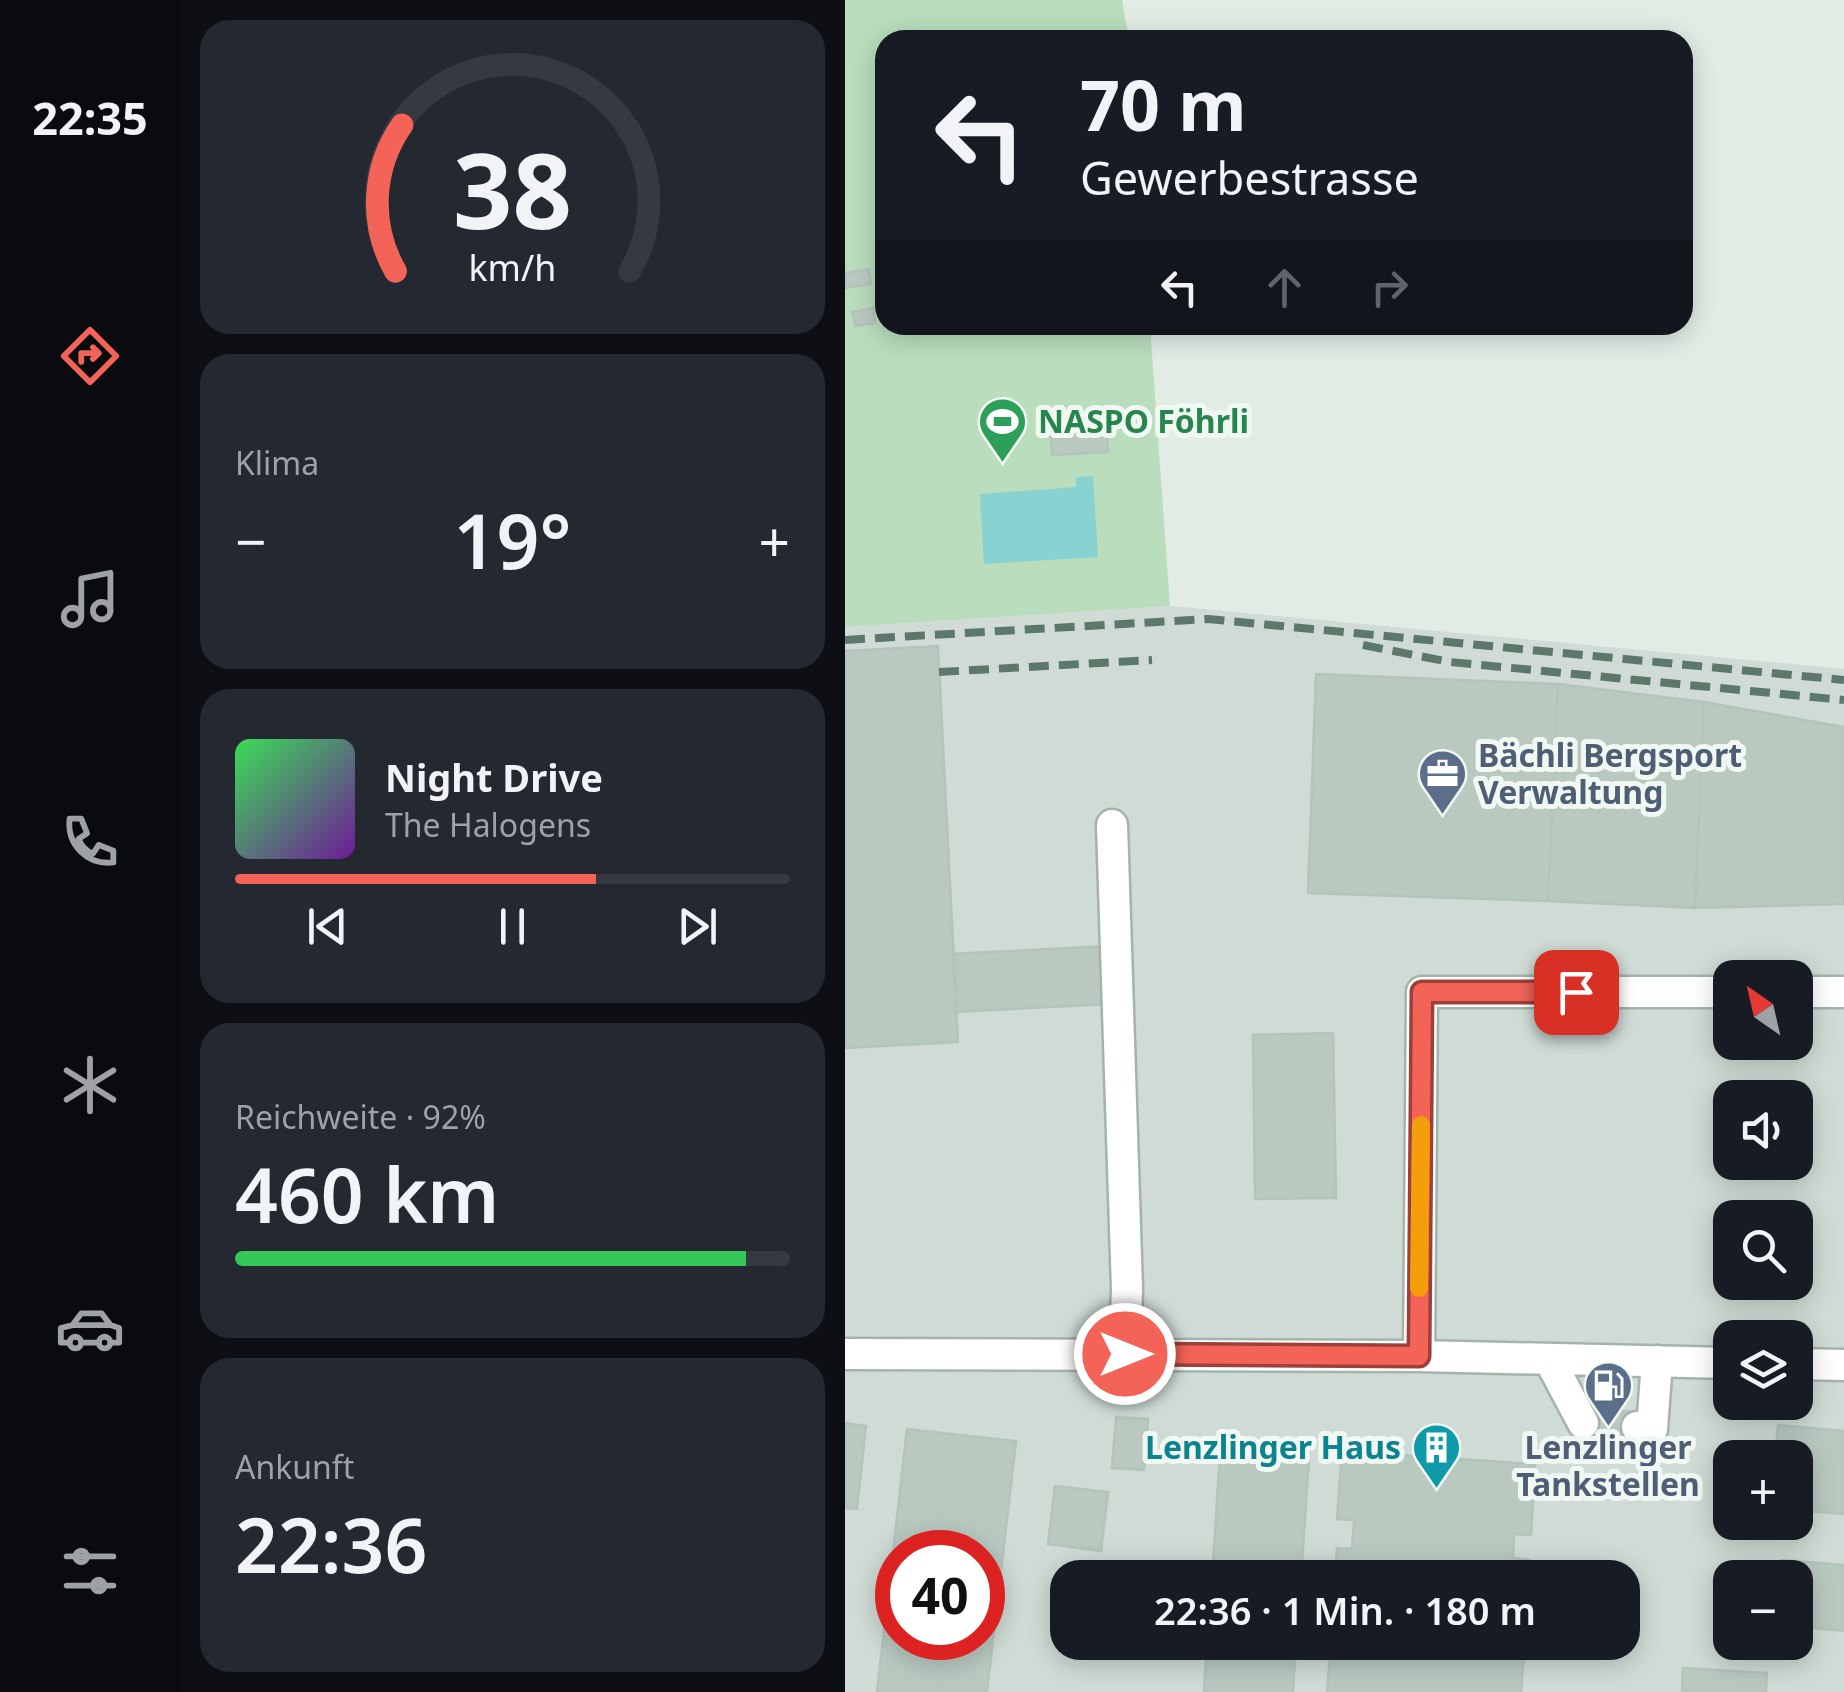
<!DOCTYPE html>
<html lang="de">
<head>
<meta charset="utf-8">
<style>
	:root { --surface:#171b24; --page:#242831; --text:#f1f3f6; --muted:#9ea1a6; --line:#363941; --accent:#f36357 }
	body { margin:0; font-family:"Noto Sans",sans-serif; background:var(--page); color:var(--text); height:100vh; display:flex; flex-direction:column; font-size:38px; white-space:nowrap }
	* { box-sizing:border-box; margin:0 }
	p { font-size:32px; color:var(--muted) }
	.icon { flex:none; width:55px; height:55px; fill:none; stroke:currentColor; stroke-width:2; stroke-linecap:round; stroke-linejoin:round }
	.map { position:relative; flex:1; overflow:hidden }
	.sheet { display:flex; flex-direction:column; gap:20px; padding:20px; background:#0d0f14; width:665px }
	.sheet>* { flex:none }
	.top-card { position:absolute; left:30px; top:30px; width:818px; height:305px; border-radius:30px; box-shadow:0 5px 25px #0003; background:#171b24; color:var(--text); overflow:hidden }
	.needle { width:65px; rotate:326deg }
	.tools { position:absolute; left:868px; top:960px; display:grid; gap:20px }
	.tools a { display:grid; place-items:center; width:100px; height:100px; border-radius:20px; background:var(--surface); box-shadow:0 5px 25px #0003; font-size:50px }
	.speed { position:absolute; left:30px; top:1530px; display:flex; gap:20px; font-size:50px; font-weight:700; text-align:center }
	.speed>* { display:grid; place-content:center; width:130px; height:130px; border-radius:50%; background:var(--surface); box-shadow:0 5px 25px #0003; line-height:1 }
	.speed .limit { border:15px solid #d22; background:#fff; color:#111 }
	.pin { position:absolute; display:grid; place-items:center; width:85px; height:85px; color:#fff; margin:-42px; border-radius:20px; box-shadow:0 5px 15px #0006 }
	.me { position:absolute; width:110px; margin:-55px; rotate:90deg; stroke-linejoin:round; filter:drop-shadow(0 0 8px #0008) }
	.turn { display:flex; align-items:center; gap:35px; height:210px; padding:0 40px; font-size:45px }
	.turn .icon { width:130px; height:130px; stroke-width:2.5 }
	.turn b { display:block; font-size:70px; line-height:85px }
	.lanes { display:flex; align-items:center; height:95px; padding:0 40px; background:#0003; justify-content:center; gap:50px; direction:ltr }
	.lanes .off { opacity:.35 }
	.big { font-size:75px; font-weight:600; line-height:1.1 }
	.sheet .widget { flex:1; display:flex; flex-direction:column; justify-content:center; gap:15px; min-width:0; padding:0 35px; border-radius:30px; background:var(--page) }
	.sheet .dial { align-items:center; gap:0 }
	.dial svg { height:260px; overflow:visible; fill:none; stroke:var(--line); stroke-width:7; stroke-linecap:round; text-anchor:middle }
	.dial text { fill:var(--text); stroke:none }
	.song { display:flex; align-items:center; gap:30px }
	.cover { width:120px; height:120px; border-radius:15px; background:linear-gradient(135deg,hsl(130 70% 55%),hsl(280 70% 35%)) }
	.played { height:10px; border-radius:5px; background:linear-gradient(90deg,var(--accent) 65%,var(--line) 65%) }
	.keys { display:flex; justify-content:space-around; direction:ltr }
	.heat { display:flex; justify-content:space-between; align-items:center; font-size:55px; direction:ltr }
	.charge { height:15px; border-radius:8px; background:linear-gradient(90deg,#34c759 92%,var(--line) 0) }
	.trip { position:absolute; left:205px; top:1560px; width:590px; height:100px; border-radius:30px; background:var(--surface); box-shadow:0 5px 25px #0003; font-weight:600; line-height:100px; text-align:center }
	main { display:flex; flex:1; min-height:0 }
	.dock { display:flex; flex-direction:column; width:180px; justify-content:space-around; align-items:center; background:#090b0e; color:var(--muted) }
	.dock .icon { width:70px; height:70px }
	.dock .current { color:var(--accent) }
	.dock b { font-size:45px; color:var(--text) }
	.map>svg:first-child { display:block }
</style>
</head>
<body>
<main>
<nav class="dock">
<b>22:35</b>
<svg class="icon current" aria-label="directions" viewBox="0 0 24 24"><path d="M12 3l9 9-9 9-9-9zM9 14v-3h6M13 9l2 2-2 2"/></svg>
<svg class="icon" aria-label="music" viewBox="0 0 24 24"><path d="M9 18V5l10-2v13"/><circle cx="6" cy="18" r="3"/><circle cx="16" cy="16" r="3"/></svg>
<svg class="icon" aria-label="phone" viewBox="0 0 24 24"><path d="M5 4h4l2 5-3 2q2 4 5 5l2-3 5 2v4C11 20 4 13 5 4z"/></svg>
<svg class="icon" aria-label="climate" viewBox="0 0 24 24"><path d="M12 3v18M4 7l16 10M4 17L20 7"/></svg>
<svg class="icon" aria-label="car" viewBox="0 0 24 24"><path d="M5 17H2v-5l4-1 3-4h7l3 4 3 1v5h-3M9 17h6M6 11h13"/><circle cx="7" cy="17" r="2"/><circle cx="17" cy="17" r="2"/></svg>
<svg class="icon" aria-label="filters" viewBox="0 0 24 24"><path d="M4 7h16M4 17h16"/><circle cx="9" cy="7" r="2"/><circle cx="15" cy="17" r="2"/></svg>
</nav>
<section class="sheet">
<div class="widget dial"><svg viewBox="0 0 100 80">
<path d="M14 69A42 42 0 1 1 86 69"/>
<path d="M14 69A42 42 0 0 1 16 24" stroke="#f36357"/>
<text x="50" y="56" font-size="32" font-weight="700">38</text>
<text x="50" y="72" font-size="11">km/h</text>
</svg></div>
<div class="widget"><p>Klima</p>
<div class="heat"><a>−</a><b class="big">19°</b><a>+</a></div>
</div>
<div class="widget">
<div class="song"><i class="cover"></i><div><b>Night Drive</b><p>The Halogens</p></div></div>
<div class="played"></div>
<div class="keys"><svg class="icon" aria-label="previous" viewBox="0 0 24 24"><path d="M18 5L8 12l10 7zM5 5v14"/></svg><svg class="icon" aria-label="pause" viewBox="0 0 24 24"><path d="M8 5v14M16 5v14"/></svg><svg class="icon" aria-label="next" viewBox="0 0 24 24"><path d="M6 5l10 7-10 7zM19 5v14"/></svg></div>
</div>
<div class="widget"><p>Reichweite · 92%</p><b class="big">460 km</b><div class="charge"></div></div>
<div class="widget"><p>Ankunft</p><b class="big">22:36</b></div>
</section>
<div class="map">
<svg width="999" height="1692" viewBox="0 0 999 1692">
	<rect width="100%" height="100%" fill="#e1ece5"/>
	<path fill="#cfdbd4" fill-rule="evenodd" d="M 325,606 L 999,669 L 999,1692 L 0,1692 L 0,627 ZM 885,978 L 950,978 L 950,1042 L 885,1042 ZM 885,1098 L 950,1098 L 950,1162 L 885,1162 ZM 885,1218 L 950,1218 L 950,1282 L 885,1282 ZM 885,1338 L 950,1338 L 950,1402 L 885,1402 ZM 885,1458 L 950,1458 L 950,1522 L 885,1522 ZM 52,1552 L 138,1552 L 138,1638 L 52,1638 ZM 222,1578 L 778,1578 L 778,1642 L 222,1642 ZM 885,1578 L 950,1578 L 950,1642 L 885,1642 Z"/>
	<path fill="#b9ddbd" d="M 0,0 L 277,0 L 284,40 L 40,40 L 40,325 L 305,325 L 325,606 L 0,627 Z"/>
	<path fill="#88d2d1" d="M 248,476 L 253,557 L 139,564 L 135,494 L 231,487 L 231,477 Z"/>
	<path fill="#b9c9c0" stroke="#b3c5bb" stroke-width="2.5" fill-rule="evenodd" d="M 24,269 L 26,284 L 0,288 L 0,273 Z
		M 28,308 L 30,323 L 10,326 L 7,312 Z
		M 262,426 L 263,452 L 207,455 L 206,429 Z
		M 93,646 L 113,1042 L 0,1048 L 0,651 Z
		M 471,674 L 713,684 L 703,901 L 463,893 Z
		M 713,684 L 859,702 L 850,908 L 703,901 Z
		M 859,702 L 999,727 L 999,904 L 850,908 Z
		M 261,946 L 264,1004 L 111,1012 L 108,954 Z
		M 488,1033 L 491,1198 L 410,1199 L 408,1035 Z
		M 739,1409 L 793,1412 L 791,1445 L 737,1442 Z
		M 271,1417 L 303,1419 L 299,1470 L 267,1468 Z
		M 0,1423 L 21,1426 L 12,1509 L 0,1508 Z
		M 933,1425 L 999,1431 L 999,1514 L 950,1510 L 950,1458 L 930,1458 Z
		M 62,1429 L 171,1441 L 142,1692 L 32,1692 ZM 52,1552 L 138,1552 L 138,1638 L 52,1638 Z
		M 376,1437 L 465,1443 L 456,1578 L 367,1578 Z
		M 497,1451 L 690,1464 L 686,1535 L 669,1534 L 668,1558 L 685,1560 L 684,1578 L 490,1578 L 492,1548 L 507,1549 L 509,1520 L 492,1519 Z
		M 210,1486 L 263,1492 L 256,1551 L 203,1544 Z
		M 937,1560 L 999,1565 L 999,1631 L 950,1626 L 950,1578 L 935,1578 Z
		M 362,1642 L 451,1642 L 448,1692 L 359,1692 Z
		M 486,1642 L 680,1642 L 676,1692 L 482,1692 Z
		M 838,1668 L 922,1673 L 921,1692 L 837,1692 Z"/>
	<g fill="none" stroke-linecap="round" stroke-linejoin="round">
		<path stroke="#bbc9c1" stroke-width="30" stroke-dasharray="30 15" stroke-linecap="butt" d="M 738,1423 L 792,1427"/>
		<defs>
			<path id="minor" d="M 267,825 L 282,1289 L 280,1354
				M 950,992 L 999,992
				M 0,1354 L 574,1356 L 885,1363
				M 574,1356 L 577,992 L 885,992
				M 704,1359 L 738,1423
				M 950,1364 L 999,1365
				M 792,1427 L 807,1429 L 812,1361"/>
		</defs>
		<use href="#minor" stroke="#a4b4ab" stroke-width="35"/>
		<use href="#minor" stroke="#fff" stroke-width="30"/>
		<path stroke="#5b786b" stroke-width="8" stroke-dasharray="20 10" stroke-linecap="butt" d="M 0,640 L 363,619 L 999,680
			M 518,645 L 605,662 L 999,700
			M 94,672 L 307,660"/>
	</g>
	<g fill="none" stroke-linecap="round" stroke-linejoin="round">
		<defs>
			<path id="route" d="M 280,1354 L 574,1356 L 577,992 L 731,992"/>
		</defs>
		<use href="#route" stroke="#9e4039" stroke-width="25"/>
		<use href="#route" stroke="#f36357" stroke-width="18"/>
		<path stroke="#f59e0b" stroke-width="18" d="M 574,1288 L 576,1125"/>
	</g>
	<defs>
		<symbol id="stadium-pin" viewBox="-11 -11 22 30"><path d="M0 17L-7.5 6A9.5 9.5 0 1 1 7.5 6Z" fill="#2e9e5b" stroke="#f1f8f3"/><path d="M0-5a6.5 5 0 1 0 0 10a6.5 5 0 1 0 0-10ZM-3.5-1.8h7v3.6h-7Z" fill="#fff"/></symbol>
		<symbol id="office-pin" viewBox="-11 -11 22 30"><path d="M0 17L-7.5 6A9.5 9.5 0 1 1 7.5 6Z" fill="#5c6f8a" stroke="#f1f8f3"/><path d="M-6-3h4V-5.5h4V-3h4V5H-6ZM-1-4.5V-3h2v-1.5ZM-6 0V1H6V0Z" fill="#fff"/></symbol>
		<symbol id="fuel-pin" viewBox="-11 -11 22 30"><path d="M0 17L-7.5 6A9.5 9.5 0 1 1 7.5 6Z" fill="#5c6f8a" stroke="#f1f8f3"/><path d="M-5.5-6h7V0h2V4h1.3V-2.5L3-4.5l.8-.8L6-3V5H2.5V1h-1V6h-7ZM-4.2-4.7v3.2H.2V-4.7Z" fill="#fff"/></symbol>
		<symbol id="building-pin" viewBox="-11 -11 22 30"><path d="M0 17L-7.5 6A9.5 9.5 0 1 1 7.5 6Z" fill="#0f9aa8" stroke="#f1f8f3"/><path d="M-4-6H4V6H1V3H-1V6H-4ZM-2.5-4.3h1.7v1.8h-1.7ZM.8-4.3h1.7v1.8H.8ZM-2.5-1h1.7V.8h-1.7ZM.8-1h1.7V.8H.8Z" fill="#fff"/></symbol>
	</defs>
	<g fill-rule="evenodd">
		<use href="#stadium-pin" x="130" y="394" width="55" height="75"/>
		<use href="#office-pin" x="570" y="746" width="55" height="75"/>
		<use href="#fuel-pin" x="736" y="1358" width="55" height="75"/>
		<use href="#building-pin" x="564" y="1420" width="55" height="75"/>
	</g>
	<g text-anchor="middle" stroke-width="10" stroke-linejoin="round" paint-order="stroke">
		<g font-size="32" font-weight="bold" fill="#27864d" stroke="#f1f8f3" text-anchor="start">
			<text x="193" y="433">NASPO Föhrli</text>
		</g>
		<g font-size="32" font-weight="bold" fill="#4e5e75" stroke="#f1f8f3" text-anchor="start">
			<text x="633" y="767">Bächli Bergsport<tspan x="633" dy="37">Verwaltung</tspan></text>
			<text x="763" y="1459" text-anchor="middle">Lenzlinger<tspan x="763" dy="37">Tankstellen</tspan></text>
		</g>
		<g font-size="32" font-weight="bold" fill="#0d838f" stroke="#f1f8f3" text-anchor="end">
			<text x="556" y="1459">Lenzlinger Haus</text>
		</g>
	</g>
</svg>
<div class="tools">
<a><svg class="needle" viewBox="-14 -14 28 28"><path d="M0-13l5 13h-10z" fill="#e53935"/><path d="M0 13l5-13h-10z" fill="#9ea1a6"/></svg></a>
<a><svg class="icon" aria-label="sound" viewBox="0 0 24 24"><path d="M4 9h4l5-4v14l-5-4H4zM17 9q2 3 0 6"/></svg></a>
<a><svg class="icon" aria-label="search" viewBox="0 0 24 24"><circle cx="10" cy="10" r="6"/><path d="M15 15l6 6"/></svg></a>
<a><svg class="icon" aria-label="layers" viewBox="0 0 24 24"><path d="M12 4l9 5-9 5-9-5zM3 14l9 5 9-5"/></svg></a>
<a>+</a>
<a>−</a>
</div>
<div class="speed"><div class="limit">40</div></div>
<div class="pin" style="left:731px;top:992px;background:#d93025"><svg class="icon" aria-label="arrive" viewBox="0 0 24 24"><path d="M6 21V4h12l-3 4 3 4H6"/></svg></div>
<svg class="me" style="left:280px;top:1354px" viewBox="-20 -20 40 40"><circle r="17" fill="#f36357" stroke="#fff" stroke-width="3"/><path d="M0-11L8 9 0 5-8 9z" fill="#fff"/></svg>
<div class="trip">22:36 · 1 Min. · 180 m</div>
<div class="top-card">
<div class="turn"><svg class="icon" aria-label="left" viewBox="0 0 24 24"><path d="M17 20v-9H6M10 6l-5 5 5 5"/></svg><div><b>70 m</b>Gewerbestrasse</div></div>
<div class="lanes"><svg class="icon" aria-label="left" viewBox="0 0 24 24"><path d="M17 20v-9H6M10 6l-5 5 5 5"/></svg><svg class="icon off" aria-label="ahead" viewBox="0 0 24 24"><path d="M12 20V5M6 11l6-6 6 6"/></svg><svg class="icon off" aria-label="right" viewBox="0 0 24 24"><path d="M7 20v-9h11M14 6l5 5-5 5"/></svg></div>
</div>
</div>
</main>
</body>
</html>
